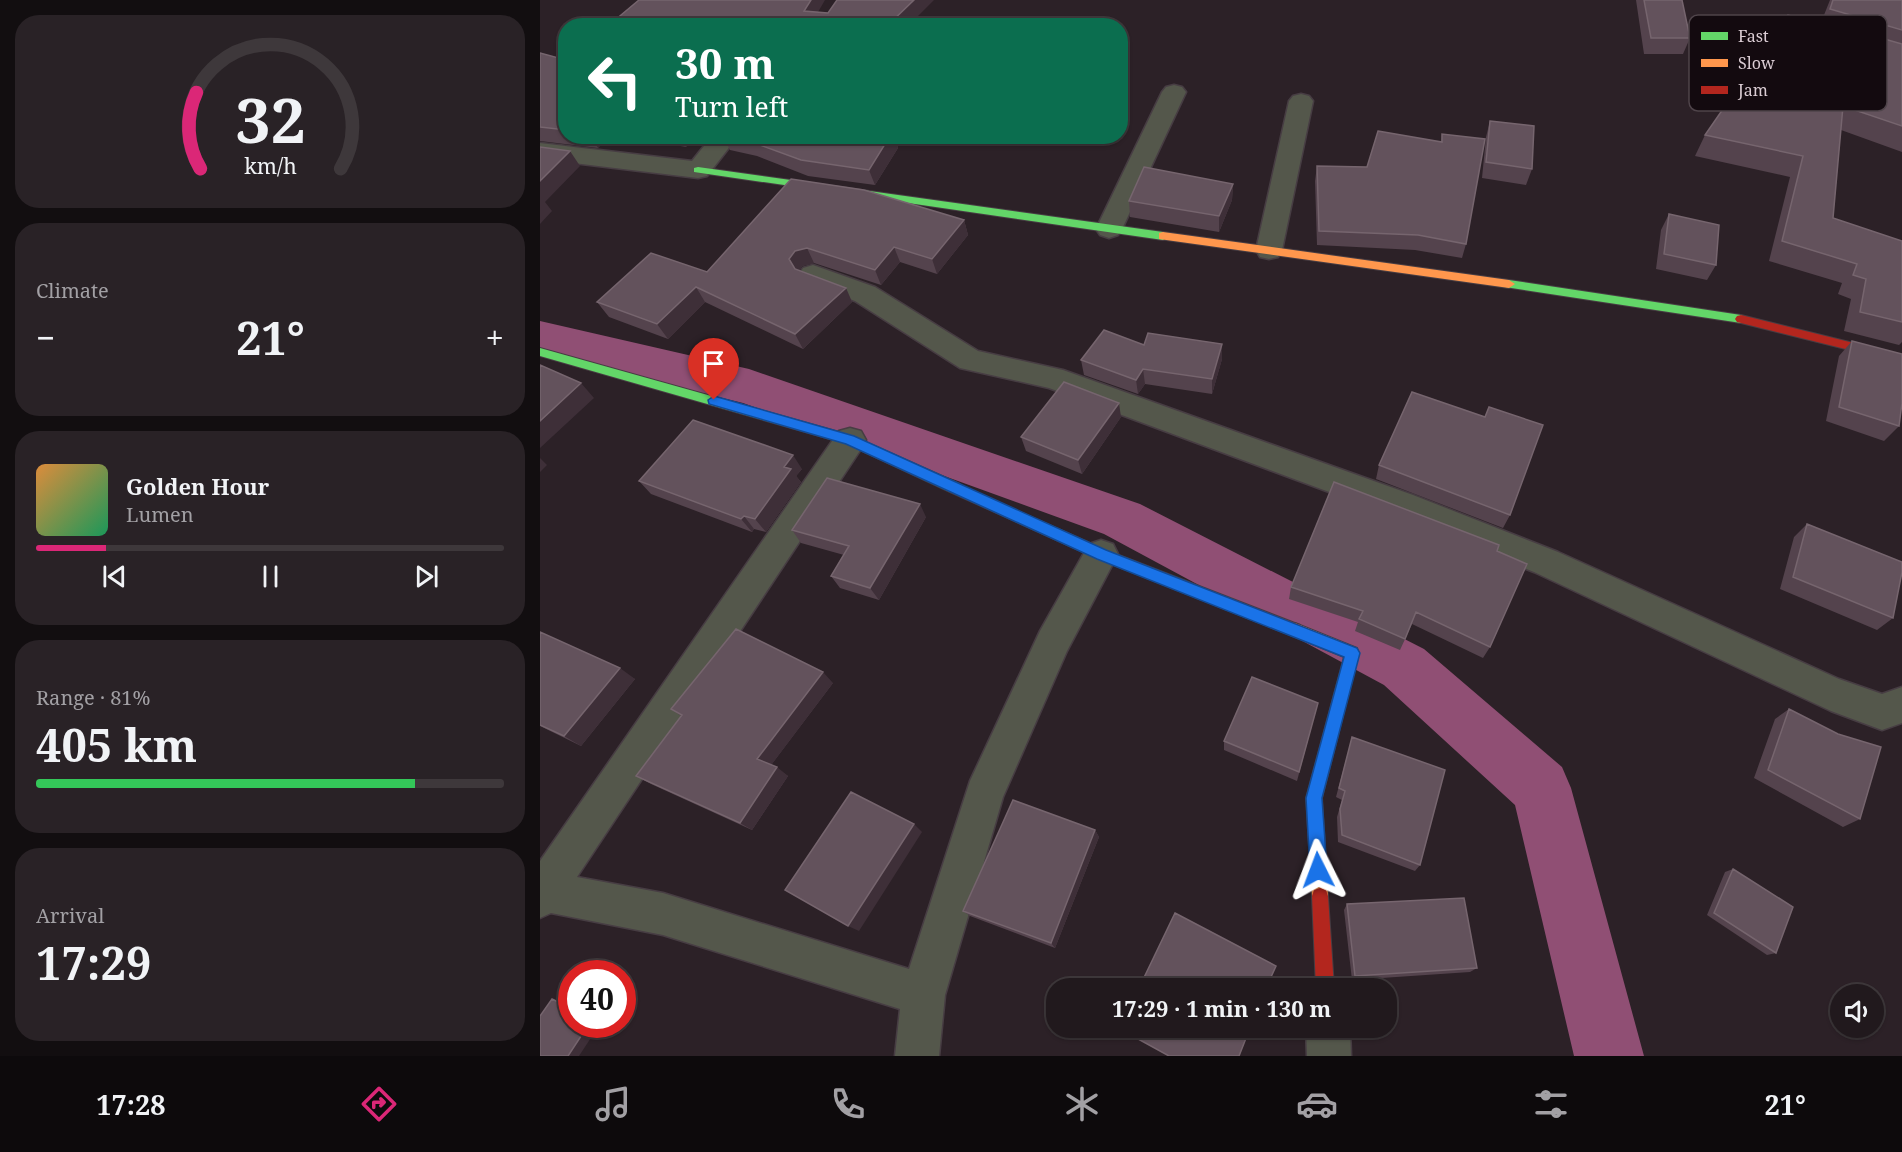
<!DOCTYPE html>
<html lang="en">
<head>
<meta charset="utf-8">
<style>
	:root { --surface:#21191d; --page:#292226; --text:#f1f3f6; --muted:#a2a0a4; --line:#3e383b; --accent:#db2777 }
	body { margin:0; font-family:"Noto Serif",serif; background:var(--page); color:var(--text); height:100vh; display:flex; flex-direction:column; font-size:22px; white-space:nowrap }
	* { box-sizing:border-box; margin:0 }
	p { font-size:20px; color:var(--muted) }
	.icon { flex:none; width:33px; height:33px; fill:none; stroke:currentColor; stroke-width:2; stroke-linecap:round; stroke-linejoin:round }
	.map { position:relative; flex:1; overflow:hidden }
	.details { display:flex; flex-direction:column; gap:15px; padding:15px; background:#120e10; width:540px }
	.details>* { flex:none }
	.guide { position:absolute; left:18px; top:18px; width:570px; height:126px; border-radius:24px; box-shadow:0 2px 4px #0004,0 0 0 2px var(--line); background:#0b6e4f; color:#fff; overflow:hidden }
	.buttons { position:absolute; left:1290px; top:984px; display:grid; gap:12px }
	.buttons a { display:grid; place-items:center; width:54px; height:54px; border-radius:50%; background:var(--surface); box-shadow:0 2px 4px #0004,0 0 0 2px var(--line); font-size:30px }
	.speed { position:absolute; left:18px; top:960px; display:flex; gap:12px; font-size:30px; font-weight:700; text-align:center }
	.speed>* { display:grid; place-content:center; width:78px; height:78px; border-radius:50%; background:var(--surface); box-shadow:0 2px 4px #0004,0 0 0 2px var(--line); line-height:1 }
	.speed .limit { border:9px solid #d22; background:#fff; color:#111 }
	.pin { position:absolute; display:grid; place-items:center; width:51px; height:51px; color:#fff; margin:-62px -26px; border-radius:50% 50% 50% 0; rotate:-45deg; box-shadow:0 0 6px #0007 }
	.pin .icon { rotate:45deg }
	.me { position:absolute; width:66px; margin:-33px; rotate:357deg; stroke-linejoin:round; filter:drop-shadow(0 0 4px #0008) }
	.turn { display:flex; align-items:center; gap:21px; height:126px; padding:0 18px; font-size:27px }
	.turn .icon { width:78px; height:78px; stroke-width:2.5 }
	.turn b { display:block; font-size:42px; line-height:51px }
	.big { font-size:45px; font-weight:700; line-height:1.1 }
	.details .widget { flex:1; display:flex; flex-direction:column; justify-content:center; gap:9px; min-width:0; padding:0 21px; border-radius:24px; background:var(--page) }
	.details .dial { align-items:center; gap:0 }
	.dial svg { height:156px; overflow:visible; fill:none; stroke:var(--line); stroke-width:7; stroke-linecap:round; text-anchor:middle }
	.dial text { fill:var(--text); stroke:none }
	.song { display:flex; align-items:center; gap:18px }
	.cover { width:72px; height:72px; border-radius:9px; background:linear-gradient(135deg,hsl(30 70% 55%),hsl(150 70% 35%)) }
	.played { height:6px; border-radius:3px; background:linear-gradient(90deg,var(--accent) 15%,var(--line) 15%) }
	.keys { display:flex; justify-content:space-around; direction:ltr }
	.heat { display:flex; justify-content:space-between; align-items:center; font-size:33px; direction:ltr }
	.charge { height:9px; border-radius:4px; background:linear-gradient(90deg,#34c759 81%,var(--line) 0) }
	.trip { position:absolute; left:506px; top:978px; width:351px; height:60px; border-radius:24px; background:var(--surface); box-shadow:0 2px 4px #0004,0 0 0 2px var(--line); font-weight:700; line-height:60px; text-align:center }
	.menu { display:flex; height:96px; justify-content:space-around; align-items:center; background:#0d0a0c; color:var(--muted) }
	.menu .icon { width:42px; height:42px }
	.menu .active { color:var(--accent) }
	.menu b { font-size:27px; color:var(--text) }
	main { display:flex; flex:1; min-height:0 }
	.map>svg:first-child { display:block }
</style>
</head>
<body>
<main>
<section class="details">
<div class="widget dial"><svg viewBox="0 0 100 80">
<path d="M14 69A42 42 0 1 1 86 69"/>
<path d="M14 69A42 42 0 0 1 12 30" stroke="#db2777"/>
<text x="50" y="56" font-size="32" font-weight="700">32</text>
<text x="50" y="72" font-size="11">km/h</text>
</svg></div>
<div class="widget"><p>Climate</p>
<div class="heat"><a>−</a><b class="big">21°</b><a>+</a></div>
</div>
<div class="widget">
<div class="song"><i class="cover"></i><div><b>Golden Hour</b><p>Lumen</p></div></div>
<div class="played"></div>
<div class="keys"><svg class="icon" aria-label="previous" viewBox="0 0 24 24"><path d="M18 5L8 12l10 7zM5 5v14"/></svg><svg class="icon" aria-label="pause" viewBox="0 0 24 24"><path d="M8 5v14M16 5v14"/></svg><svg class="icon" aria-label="next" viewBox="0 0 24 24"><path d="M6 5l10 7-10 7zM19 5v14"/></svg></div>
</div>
<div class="widget"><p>Range · 81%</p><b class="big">405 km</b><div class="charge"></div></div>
<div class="widget"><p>Arrival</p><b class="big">17:29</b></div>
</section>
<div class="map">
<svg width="1362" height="1056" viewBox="0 0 1362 1056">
	<rect width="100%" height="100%" fill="#2c2127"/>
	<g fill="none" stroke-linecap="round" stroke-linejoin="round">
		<path fill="#904f74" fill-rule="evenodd" d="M 0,321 L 209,369 L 600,504 L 884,649 L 1022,767 L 1031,788 L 1104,1056 L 1034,1056 L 975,805 L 844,685 L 564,534 L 203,403 L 0,353 Z"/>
		<defs>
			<path id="street" d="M 634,85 L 642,87 L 646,92 L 582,229 L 578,235 L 569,238 L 560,235 L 556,229 L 622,92 L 626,87 Z
				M 761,94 L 769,96 L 773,101 L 742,250 L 738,257 L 729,259 L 720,257 L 716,250 L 749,101 L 753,96 Z
				M 172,136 L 198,136 L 167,176 L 158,178 L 0,159 L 0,143 L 152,161 Z
				M 273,265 L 335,287 L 438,351 L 523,370 L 873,495 L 1018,552 L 1299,679 L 1342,694 L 1362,687 L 1362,723 L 1342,730 L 1291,711 L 994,572 L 851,515 L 509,388 L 420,368 L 315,301 L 263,282 L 259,275 L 263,268 Z
				M 310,428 L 321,431 L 326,440 L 321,449 L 37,877 L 123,893 L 369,969 L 430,781 L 500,631 L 549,544 L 561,540 L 573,544 L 578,554 L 527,651 L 463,797 L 405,995 L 399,1056 L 355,1056 L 360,1009 L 123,935 L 11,913 L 0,918 L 0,861 L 299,431 Z
				M 766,1028 L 810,1028 L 811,1056 L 767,1056 Z"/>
			<path id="fast" d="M 158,167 L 623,232 L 628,236 L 623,240 L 154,172 L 154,168 Z
				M 969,280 L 1201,315 L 1207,319 L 1201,323 L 965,287 L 965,281 Z
				M 0,348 L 310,435 L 420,484 L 422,488 L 420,492 L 410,492 L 307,444 L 0,356 Z"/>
			<path id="slow" d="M 623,232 L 969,280 L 975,284 L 969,288 L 619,239 L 619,233 Z
				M 755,623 L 817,648 L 819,653 L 782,798 L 788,896 L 786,902 L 780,904 L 774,902 L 772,896 L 766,798 L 804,657 L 750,635 L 748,630 L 750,625 Z"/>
			<path id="jam" d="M 1201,315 L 1362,355 L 1362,363 L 1197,322 L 1195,319 L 1197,316 Z
				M 415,483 L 566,550 L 760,625 L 762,630 L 760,635 L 755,637 L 556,558 L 410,492 L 408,488 L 410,484 Z
				M 780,888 L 786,890 L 788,896 L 794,988 L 776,988 L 772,896 L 774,890 Z"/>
		</defs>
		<use href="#street" stroke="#473d43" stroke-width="3"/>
		<use href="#fast" stroke="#473d43" stroke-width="2"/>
		<use href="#slow" stroke="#473d43" stroke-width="2"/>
		<use href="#jam" stroke="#473d43" stroke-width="2"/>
		<use href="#street" fill="#54574b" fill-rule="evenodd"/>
		<use href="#fast" fill="#63d668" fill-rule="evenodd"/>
		<use href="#slow" fill="#ff974d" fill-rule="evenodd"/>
		<use href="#jam" fill="#b3261e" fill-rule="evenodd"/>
	</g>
	<path fill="#54434d" d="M 1096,0 L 1142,0 L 1150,38 L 1143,54 L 1104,54 Z
		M 1290,0 L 1362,0 L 1362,152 L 1301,130 L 1293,218 L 1362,241 L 1362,342 L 1359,345 L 1304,331 L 1311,299 L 1298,294 L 1302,283 L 1229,261 L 1250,177 L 1155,156 L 1165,135 L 1280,25 Z
		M 0,53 L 26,60 L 26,136 L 69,136 L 58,148 L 0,141 Z
		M 950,121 L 992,169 L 986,185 L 942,178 L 946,137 Z
		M 902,134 L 926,244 L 922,258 L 875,250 L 777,245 L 775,181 L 777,166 L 827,167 L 901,142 Z
		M 86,136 L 170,136 L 162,144 L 151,142 L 146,147 Z
		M 183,136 L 355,136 L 358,148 L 335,185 L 268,176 L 217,156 L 190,150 Z
		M 251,179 L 424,220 L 428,235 L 397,274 L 360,262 L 341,285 L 274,263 L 262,266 L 259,271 L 306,288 L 312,302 L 263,349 L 165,302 L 128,339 L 69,317 L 57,302 L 167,272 Z
		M 693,184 L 692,200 L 679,232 L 590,217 L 589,201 Z
		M 1129,214 L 1176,265 L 1167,280 L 1116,269 L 1121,230 Z
		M 1312,341 L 1359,426 L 1344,441 L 1286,421 L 1299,356 Z
		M 682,344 L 682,359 L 672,394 L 605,384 L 598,394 L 544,375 L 541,360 L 604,345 Z
		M 581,417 L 542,474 L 486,451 L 481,437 Z
		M 945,417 L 970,515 L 963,528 L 836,479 L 839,465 Z
		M 262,469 L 256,476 L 261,482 L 226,532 L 214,529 L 212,532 L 111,494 L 99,481 Z
		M 386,517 L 339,600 L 300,588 L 291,576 L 304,555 L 261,543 L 252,530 Z
		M 1267,524 L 1353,618 L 1337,630 L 1240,589 L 1254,537 Z
		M 957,551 L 950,647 L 943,658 L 872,624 L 860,650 L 815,631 L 818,622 L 749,599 L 751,587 Z
		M 0,633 L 95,679 L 41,746 L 0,726 Z
		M 293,683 L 231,765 L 248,776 L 212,830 L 111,784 L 96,776 L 141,716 L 131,709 Z
		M 778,703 L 757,781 L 684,750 L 684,741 Z
		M 1249,709 L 1320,819 L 1303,827 L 1214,778 L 1235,719 Z
		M 812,737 L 880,865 L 875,871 L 798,842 L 797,817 L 802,800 L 796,797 Z
		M 555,830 L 559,837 L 515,948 L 430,916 L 423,911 Z
		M 1193,869 L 1236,953 L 1227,955 L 1167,915 L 1185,872 Z
		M 807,904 L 937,968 L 930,972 L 812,980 L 804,910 Z"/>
	<path fill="#3e2f38" d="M 271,0 L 285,0 L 270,26 L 264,11 Z
		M 374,0 L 394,0 L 368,26 L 347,26 Z
		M 51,136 L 69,136 L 58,148 Z
		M 140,136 L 148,136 L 151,142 L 146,147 Z
		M 158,136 L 170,136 L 162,144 Z
		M 350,136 L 355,136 L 358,148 L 335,185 L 329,170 Z
		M 30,151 L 40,166 L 5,202 L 12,211 L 0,224 L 0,181 Z
		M 693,184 L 692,200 L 679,232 L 679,216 Z
		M 424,220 L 428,235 L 397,274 L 392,259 Z
		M 354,247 L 360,262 L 341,285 L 335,270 Z
		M 267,248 L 274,263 L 262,266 L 257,274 L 249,259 L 255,251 Z
		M 156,287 L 165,302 L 128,339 L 117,324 Z
		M 306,288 L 312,302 L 263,349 L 255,334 Z
		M 682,344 L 682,359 L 672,394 L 672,379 Z
		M 603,369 L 605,384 L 598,394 L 596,380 Z
		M 41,383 L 54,398 L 0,448 L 0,421 Z
		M 579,403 L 581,417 L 542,474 L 538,460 Z
		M 253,455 L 262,469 L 256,476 L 261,482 L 226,532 L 215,519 L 244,467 Z
		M 0,458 L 7,465 L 0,472 Z
		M 380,504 L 386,517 L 339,600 L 330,588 Z
		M 204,516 L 214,529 L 212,532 L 201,519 Z
		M 80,668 L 95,679 L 41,746 L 24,736 Z
		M 283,672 L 293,683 L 229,768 L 217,759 Z
		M 237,767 L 248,776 L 212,830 L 200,823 Z
		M 374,824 L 382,832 L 319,931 L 308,926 Z
		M 555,830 L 559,837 L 515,948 L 511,943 Z
		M 12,999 L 22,1001 L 32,1005 L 32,1009 Z
		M 49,1024 L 60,1024 L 39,1056 L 28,1056 Z"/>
	<path fill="#63525c" stroke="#76656e" stroke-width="1.5" d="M 99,0 L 271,0 L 264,11 L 288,13 L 297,0 L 374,0 L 347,26 L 68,26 Z
		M 1104,0 L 1142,0 L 1150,38 L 1111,38 Z
		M 1293,0 L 1362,0 L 1362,30 L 1290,9 Z
		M 1248,15 L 1284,26 L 1285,22 L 1362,44 L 1362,126 L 1303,106 L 1293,218 L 1362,241 L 1362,322 L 1320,312 L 1326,279 L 1313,275 L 1317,264 L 1242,241 L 1263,156 L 1165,135 Z
		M 0,53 L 26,60 L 26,130 L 0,127 Z
		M 950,121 L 994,126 L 992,169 L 946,162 Z
		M 838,131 L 902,142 L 902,134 L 945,139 L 926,244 L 878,235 L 779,231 L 777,166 L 827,167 Z
		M 190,136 L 350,136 L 329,170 L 261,160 L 209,141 Z
		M 0,147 L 30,151 L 0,181 Z
		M 604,167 L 693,184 L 679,216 L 589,201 Z
		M 251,179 L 324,190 L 424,220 L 392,259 L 354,247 L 335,270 L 267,248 L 255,251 L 249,259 L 255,269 L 306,288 L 255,334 L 156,287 L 117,324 L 57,302 L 111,253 L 167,272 Z
		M 1129,214 L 1179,225 L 1176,265 L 1124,254 Z
		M 564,330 L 604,345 L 608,333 L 682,344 L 672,379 L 603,369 L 596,380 L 541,360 Z
		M 1312,341 L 1362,354 L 1362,403 L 1359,426 L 1299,407 Z
		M 0,365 L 41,383 L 0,421 Z
		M 524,382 L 579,403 L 538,460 L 481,437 Z
		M 872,392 L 945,417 L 949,407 L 1003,425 L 970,515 L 839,465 Z
		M 153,420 L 253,455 L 244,467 L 251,469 L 215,519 L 204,516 L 201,519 L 99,481 Z
		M 287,478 L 380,504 L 330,588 L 291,576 L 309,546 L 252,530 Z
		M 794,482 L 959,545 L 957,551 L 987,564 L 950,647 L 876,612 L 865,639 L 819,619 L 823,611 L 751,587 Z
		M 1267,524 L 1362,562 L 1362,572 L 1353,618 L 1253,577 Z
		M 196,629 L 283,672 L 217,759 L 237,767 L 200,823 L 96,776 L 142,715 L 131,709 Z
		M 0,632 L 80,668 L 24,736 L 0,725 Z
		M 712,677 L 778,703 L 759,772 L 684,741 Z
		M 1249,709 L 1298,734 L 1341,747 L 1320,819 L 1228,770 Z
		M 812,737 L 905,770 L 880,865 L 802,835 L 800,809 L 805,791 L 799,788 Z
		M 311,792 L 374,824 L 308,926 L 245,890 Z
		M 473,800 L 555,830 L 511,943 L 423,911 Z
		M 1193,869 L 1253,907 L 1236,953 L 1174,913 Z
		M 924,898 L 937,968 L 815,976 L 807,904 Z
		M 635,913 L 736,966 L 726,988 L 599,988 Z
		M 12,999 L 32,1009 L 32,1024 L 49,1024 L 28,1056 L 0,1056 L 0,1016 Z
		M 581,1028 L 710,1028 L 699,1056 L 629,1056 L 580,1029 Z"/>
	<path fill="#1a73e8" stroke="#114b97" stroke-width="1.5" d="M 174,396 L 314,436 L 566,550 L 817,648 L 820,653 L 782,798 L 787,870 L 784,875 L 778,878 L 772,875 L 770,870 L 766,798 L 804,657 L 557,559 L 306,444 L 169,404 L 168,400 Z"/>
	<rect x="1149" y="15" width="198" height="96" rx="9" fill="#130a0f" stroke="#4f444a" stroke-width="1.5"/>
	<rect x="1161" y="32" width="27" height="8" fill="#63d668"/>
	<rect x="1161" y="59" width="27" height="8" fill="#ff974d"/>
	<rect x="1161" y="86" width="27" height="8" fill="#b3261e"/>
	<g font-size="16" fill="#dbcdd4">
		<text x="1198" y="42">Fast</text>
		<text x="1198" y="69">Slow</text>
		<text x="1198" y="96">Jam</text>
	</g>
</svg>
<div class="buttons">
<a><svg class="icon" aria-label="sound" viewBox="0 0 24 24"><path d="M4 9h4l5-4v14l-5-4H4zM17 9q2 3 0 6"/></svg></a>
</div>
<div class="speed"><div class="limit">40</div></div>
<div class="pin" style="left:174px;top:400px;background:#d93025"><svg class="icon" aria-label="arrive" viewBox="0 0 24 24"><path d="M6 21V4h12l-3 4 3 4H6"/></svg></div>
<svg class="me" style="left:778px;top:870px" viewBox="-20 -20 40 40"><path d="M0-17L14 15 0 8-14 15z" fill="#1a73e8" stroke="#fff" stroke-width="4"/></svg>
<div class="trip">17:29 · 1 min · 130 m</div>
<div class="guide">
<div class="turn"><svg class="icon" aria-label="left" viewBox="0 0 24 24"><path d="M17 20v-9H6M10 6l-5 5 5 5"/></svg><div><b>30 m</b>Turn left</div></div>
</div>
</div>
</main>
<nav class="menu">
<b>17:28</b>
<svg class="icon active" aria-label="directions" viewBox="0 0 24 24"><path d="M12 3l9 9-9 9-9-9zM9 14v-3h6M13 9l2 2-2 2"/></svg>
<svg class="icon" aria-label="music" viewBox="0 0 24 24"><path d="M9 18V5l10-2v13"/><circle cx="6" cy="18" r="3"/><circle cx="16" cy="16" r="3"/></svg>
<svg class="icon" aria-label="phone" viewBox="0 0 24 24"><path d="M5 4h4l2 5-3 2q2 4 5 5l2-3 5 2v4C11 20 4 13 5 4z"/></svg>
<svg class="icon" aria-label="climate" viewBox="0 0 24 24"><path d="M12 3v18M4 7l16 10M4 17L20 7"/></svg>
<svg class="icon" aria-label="car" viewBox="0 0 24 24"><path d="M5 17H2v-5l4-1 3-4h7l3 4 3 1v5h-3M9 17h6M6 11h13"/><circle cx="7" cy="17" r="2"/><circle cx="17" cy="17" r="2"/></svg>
<svg class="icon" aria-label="filters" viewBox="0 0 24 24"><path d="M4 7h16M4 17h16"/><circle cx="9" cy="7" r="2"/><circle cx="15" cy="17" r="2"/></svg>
<b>21°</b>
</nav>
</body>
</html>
